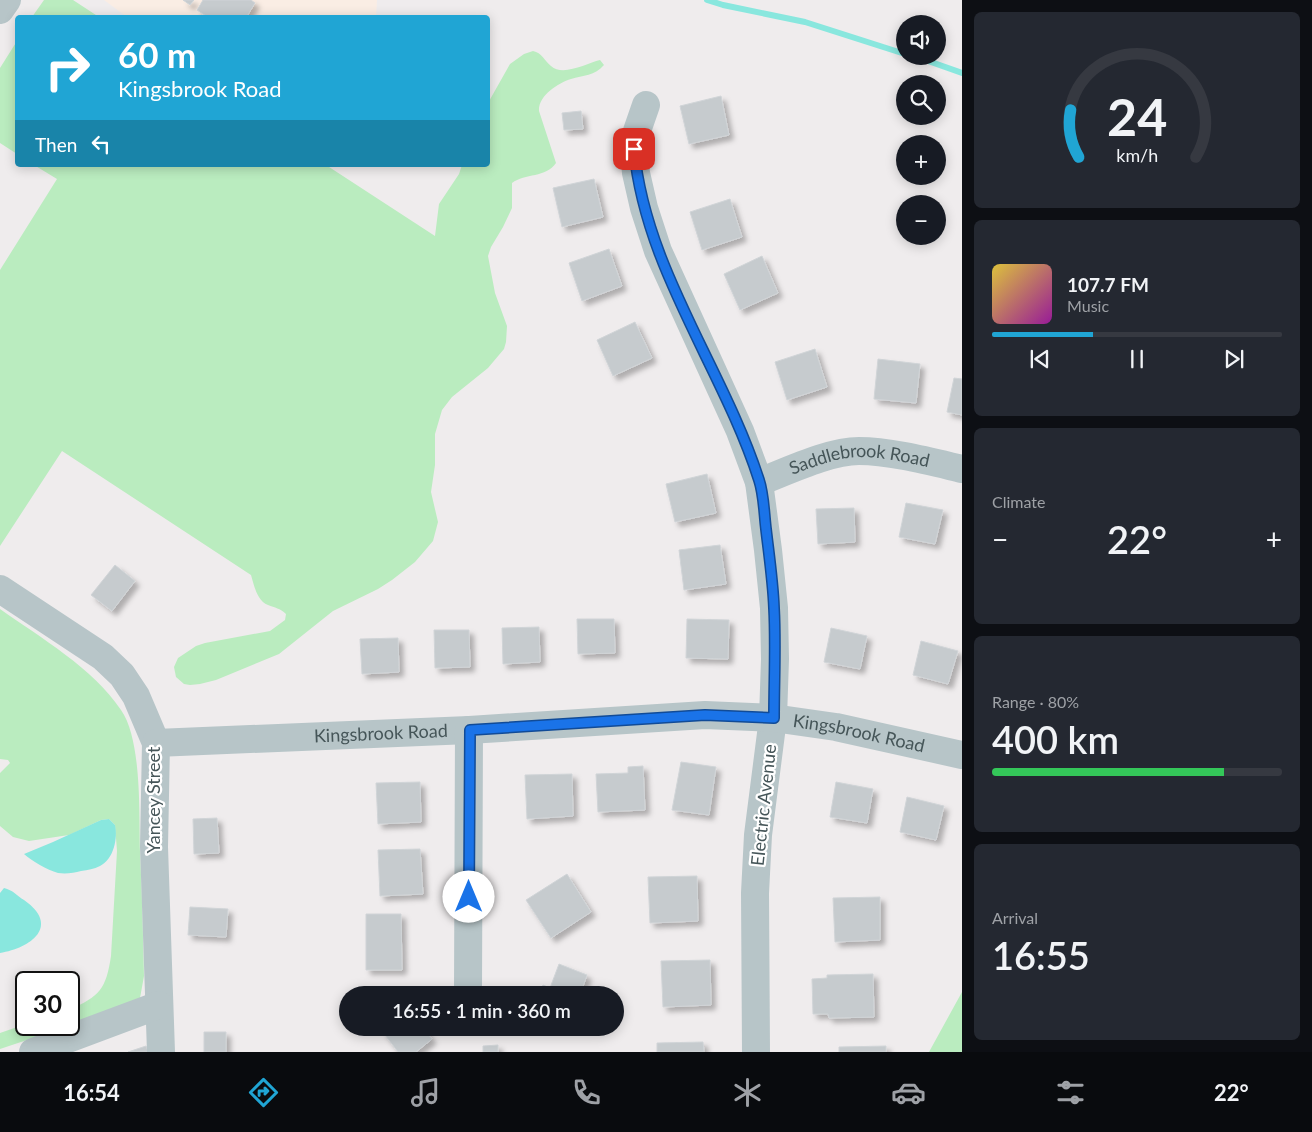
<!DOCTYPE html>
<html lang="en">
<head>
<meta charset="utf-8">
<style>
	:root { --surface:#171b24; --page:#242831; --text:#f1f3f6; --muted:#9ea1a6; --line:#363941; --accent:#20a5d4 }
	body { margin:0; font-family:Lato,sans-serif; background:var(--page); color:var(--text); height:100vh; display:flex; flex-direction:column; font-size:19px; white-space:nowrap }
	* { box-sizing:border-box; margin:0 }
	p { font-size:16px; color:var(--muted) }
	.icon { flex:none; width:28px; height:28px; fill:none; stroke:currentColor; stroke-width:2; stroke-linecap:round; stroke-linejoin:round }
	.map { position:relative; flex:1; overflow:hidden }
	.drawer { display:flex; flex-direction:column; gap:12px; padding:12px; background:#0d0f14; width:350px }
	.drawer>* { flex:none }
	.banner { position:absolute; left:15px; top:15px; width:475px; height:152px; border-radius:5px; box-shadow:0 2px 12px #0003; background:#20a5d4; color:#fff; overflow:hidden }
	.controls { position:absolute; left:896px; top:15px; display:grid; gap:10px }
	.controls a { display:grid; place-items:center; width:50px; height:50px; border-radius:50%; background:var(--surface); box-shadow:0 2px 12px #0003; font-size:25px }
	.speed { position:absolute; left:15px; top:971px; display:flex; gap:10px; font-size:25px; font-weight:700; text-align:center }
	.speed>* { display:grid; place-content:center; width:65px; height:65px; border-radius:50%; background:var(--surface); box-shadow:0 2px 12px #0003; line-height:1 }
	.speed .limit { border:2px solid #111; border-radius:8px; background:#fff; color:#111 }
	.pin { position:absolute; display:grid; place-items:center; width:42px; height:42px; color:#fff; margin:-21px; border-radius:10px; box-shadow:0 2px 8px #0006 }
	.me { position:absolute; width:55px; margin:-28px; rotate:0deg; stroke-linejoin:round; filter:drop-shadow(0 0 4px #0008) }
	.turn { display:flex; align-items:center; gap:18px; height:105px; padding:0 20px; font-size:22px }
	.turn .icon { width:65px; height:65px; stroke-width:2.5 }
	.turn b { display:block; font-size:35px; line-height:42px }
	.then { display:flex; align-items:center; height:48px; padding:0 20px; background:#0003; gap:10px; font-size:19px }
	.big { font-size:38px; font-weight:600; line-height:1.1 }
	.drawer .widget { flex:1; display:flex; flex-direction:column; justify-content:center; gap:8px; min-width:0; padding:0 18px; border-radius:8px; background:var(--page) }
	.drawer .dial { align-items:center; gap:0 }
	.dial svg { height:130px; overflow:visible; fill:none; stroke:var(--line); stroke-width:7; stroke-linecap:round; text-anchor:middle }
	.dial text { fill:var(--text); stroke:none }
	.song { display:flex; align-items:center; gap:15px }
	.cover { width:60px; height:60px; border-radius:8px; background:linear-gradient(135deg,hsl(50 70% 55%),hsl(300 70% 35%)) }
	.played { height:5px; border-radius:2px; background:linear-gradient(90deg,var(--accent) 35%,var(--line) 35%) }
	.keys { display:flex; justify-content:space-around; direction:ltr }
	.heat { display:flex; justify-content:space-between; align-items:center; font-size:28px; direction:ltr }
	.charge { height:8px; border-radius:4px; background:linear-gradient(90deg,#34c759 80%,var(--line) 0) }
	.trip { position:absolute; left:339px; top:986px; width:285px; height:50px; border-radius:25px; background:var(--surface); box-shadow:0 2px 12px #0003; font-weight:600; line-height:50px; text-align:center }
	.menu { display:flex; height:80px; justify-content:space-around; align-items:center; background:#090b0e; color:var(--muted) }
	.menu .icon { width:35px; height:35px }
	.menu .current { color:var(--accent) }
	.menu b { font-size:22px; color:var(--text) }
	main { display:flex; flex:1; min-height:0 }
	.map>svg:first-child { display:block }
</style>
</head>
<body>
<main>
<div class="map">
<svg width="962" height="1052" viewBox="0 0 962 1052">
	<defs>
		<filter id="shadow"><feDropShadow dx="4.5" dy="4.5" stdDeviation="2.5" flood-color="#0004"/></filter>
	</defs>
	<rect width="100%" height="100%" fill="#efeced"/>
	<path fill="#faede4" d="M 104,0 L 377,0 L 376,18 L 127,17 Z"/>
	<path fill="#baecbf" d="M 44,0 L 73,0 L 99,17 L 32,17 Z
		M 17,41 L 17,154 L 0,143 L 0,68 Z
		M 533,51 C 542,53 544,60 551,66 C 563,77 587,63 600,60 L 604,65 C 595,76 583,75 571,79 C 558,83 538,96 539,111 L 556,163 C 546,178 525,173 512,183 L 512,208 L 503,227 L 491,247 L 488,256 L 495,293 L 507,326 L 506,342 L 504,349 L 488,368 L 452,397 L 442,410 L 435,434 L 435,465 L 431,492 L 438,522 L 433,541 L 415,562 L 392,580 L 378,589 L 333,611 L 279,654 L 216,680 L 200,684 L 190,685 L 184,684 L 176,677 L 174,667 L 178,658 L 196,646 L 205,643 L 270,631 L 285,620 L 286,614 C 280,608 275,608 268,605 C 257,601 254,585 251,575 L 62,451 L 0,546 L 0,270 L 57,179 L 34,165 L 326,165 L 435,236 L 439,204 L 459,174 L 462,165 L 488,165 L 488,103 L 510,64 L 524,54 Z
		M 0,609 C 41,638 93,668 121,710 C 142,740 139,814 140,851 C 142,893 143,935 144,976 L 140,998 L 129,1006 L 0,1049 L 0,1033 L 26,1024 L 69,1025 L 69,1010 C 100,996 106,989 111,956 L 117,851 L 115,825 L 109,819 L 101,820 L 69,835 L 29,841 L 13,837 L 0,826 L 0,773 L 10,763 L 8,760 L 0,759 Z
		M 962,992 L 962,1052 L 929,1052 Z"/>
	<path fill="#89e7de" d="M 109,819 L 115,825 C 118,838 114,859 100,866 C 94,869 88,870 81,871 C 74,873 66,874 58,873 C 47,870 32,861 24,854 L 53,842 L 101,820 Z
		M 4,888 C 13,890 17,896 24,900 C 61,926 31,948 0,953 L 0,893 Z"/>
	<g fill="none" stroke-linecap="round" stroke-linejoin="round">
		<path stroke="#89e7de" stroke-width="6" d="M 707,0 L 723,5 L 805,22 L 905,54
			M 914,56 L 962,73"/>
	</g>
	<path fill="#c6cbce" stroke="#d0d4d7" filter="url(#shadow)" d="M 183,0 L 194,0 L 190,5 Z
		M 203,0 L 251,0 L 255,3 L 246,18 L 209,18 L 197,10 Z
		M 721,96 L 729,135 L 689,144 L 680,106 Z
		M 581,111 L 583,129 L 564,130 L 562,113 Z
		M 594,179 L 603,217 L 562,227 L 553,188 Z
		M 730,199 L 742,237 L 702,250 L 690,212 Z
		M 609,249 L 622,286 L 582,301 L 569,263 Z
		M 762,256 L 778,293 L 740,310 L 724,274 Z
		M 635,322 L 652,358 L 613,376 L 597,340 Z
		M 815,349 L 827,387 L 787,400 L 775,362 Z
		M 878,359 L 920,364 L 916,403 L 874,399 Z
		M 954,378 L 962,379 L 962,415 L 947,412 Z
		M 707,474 L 716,513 L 675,522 L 666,484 Z
		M 906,503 L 943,510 L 935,544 L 899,537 Z
		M 854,508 L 855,542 L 818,544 L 816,509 Z
		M 720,545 L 726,584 L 684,590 L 679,550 Z
		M 115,565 L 135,581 L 112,611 L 91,595 Z
		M 577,619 L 614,619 L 615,653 L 578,654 Z
		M 687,619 L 729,620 L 728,659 L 686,658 Z
		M 539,627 L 540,662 L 503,664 L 502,628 Z
		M 831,628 L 867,636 L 860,669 L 824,662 Z
		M 434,630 L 469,630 L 470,667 L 435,668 Z
		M 398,638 L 399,672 L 362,674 L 360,639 Z
		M 921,641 L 958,651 L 948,684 L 913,675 Z
		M 681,762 L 716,767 L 709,815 L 672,810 Z
		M 643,766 L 645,810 L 598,812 L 596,774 L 628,773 L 628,767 Z
		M 572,774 L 573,816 L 527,819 L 525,775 Z
		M 420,782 L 421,822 L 378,824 L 376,783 Z
		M 836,782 L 873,789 L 867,823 L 830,817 Z
		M 907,797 L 944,806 L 936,840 L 900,832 Z
		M 217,818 L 219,853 L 194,854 L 193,819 Z
		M 420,849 L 423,894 L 380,896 L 378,850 Z
		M 567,874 L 591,912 L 551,938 L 526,900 Z
		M 697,876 L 698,921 L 650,923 L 648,877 Z
		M 880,897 L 880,940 L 835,942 L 833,898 Z
		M 190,907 L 228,909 L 226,937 L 188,935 Z
		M 366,914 L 401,914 L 402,970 L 366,970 Z
		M 710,960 L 711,1005 L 663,1007 L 661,961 Z
		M 559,964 L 587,975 L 580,995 L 539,995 L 543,985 L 550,988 Z
		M 873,974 L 874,1017 L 829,1018 L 828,1014 L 813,1014 L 812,979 L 827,978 L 827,975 Z
		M 386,1028 L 423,1028 L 432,1039 L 416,1052 L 398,1052 L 382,1031 Z
		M 204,1032 L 226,1032 L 226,1052 L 204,1052 Z
		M 703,1042 L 704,1052 L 657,1052 L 657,1043 Z
		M 498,1045 L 498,1052 L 483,1052 L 483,1046 Z
		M 146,1046 L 148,1052 L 128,1052 Z
		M 886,1046 L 886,1052 L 839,1052 L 839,1047 Z"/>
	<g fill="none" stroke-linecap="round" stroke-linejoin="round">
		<g stroke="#b7c5c8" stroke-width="28">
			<path d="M 0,10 L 7,0"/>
			<path d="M 646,105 L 637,131 L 634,149 L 636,173 L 644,208 L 658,251 L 740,431 L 759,482 L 768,550 L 774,608 L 775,659 L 773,718 L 758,835 L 755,893 L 756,1052"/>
			<path id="s1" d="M 759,482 C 788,471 829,451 859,451 C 890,451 932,462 962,469"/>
			<path d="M 0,589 L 103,657 L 122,675 L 136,696 L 156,743 L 154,847 L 161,1052"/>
			<path id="s2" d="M 156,743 L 469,730 L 705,715 L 773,718 L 836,727 L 962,755"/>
			<path d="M 468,991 L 469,730"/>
			<path d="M 33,1052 L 159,1005"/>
		</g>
	</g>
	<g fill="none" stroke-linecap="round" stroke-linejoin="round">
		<defs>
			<path id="route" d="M 469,897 L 470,730 L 705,715 L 774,718 C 774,681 776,644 774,608 C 773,582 769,555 766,529 C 764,513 764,495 759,480 C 723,368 645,269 634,149"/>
		</defs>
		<use href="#route" stroke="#114b97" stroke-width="12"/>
		<use href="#route" stroke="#1a73e8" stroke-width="9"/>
	</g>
	<g text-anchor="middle" stroke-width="4.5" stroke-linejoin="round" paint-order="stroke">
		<g font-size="18" fill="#455558" stroke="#fff">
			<text dy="6" stroke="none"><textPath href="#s1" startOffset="105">Saddlebrook Road</textPath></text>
			<text dy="6" stroke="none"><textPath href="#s2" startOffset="225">Kingsbrook Road</textPath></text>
			<text dy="6" stroke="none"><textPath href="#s2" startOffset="705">Kingsbrook Road</textPath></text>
			<text transform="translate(154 800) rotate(-90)" y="6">Yancey Street</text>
			<text transform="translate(764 805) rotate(-84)" y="6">Electric Avenue</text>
		</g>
	</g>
</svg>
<div class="controls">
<a><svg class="icon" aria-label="sound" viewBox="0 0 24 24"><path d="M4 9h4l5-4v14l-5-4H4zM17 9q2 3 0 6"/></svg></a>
<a><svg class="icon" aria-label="search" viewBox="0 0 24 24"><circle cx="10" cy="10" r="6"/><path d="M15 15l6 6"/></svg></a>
<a>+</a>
<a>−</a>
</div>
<div class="speed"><div class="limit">30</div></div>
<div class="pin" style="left:634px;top:149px;background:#d93025"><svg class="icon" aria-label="arrive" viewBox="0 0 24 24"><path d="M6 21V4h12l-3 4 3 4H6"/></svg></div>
<svg class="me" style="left:469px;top:897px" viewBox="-20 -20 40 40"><circle r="19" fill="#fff"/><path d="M0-13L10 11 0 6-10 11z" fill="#1a73e8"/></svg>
<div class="trip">16:55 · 1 min · 360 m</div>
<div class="banner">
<div class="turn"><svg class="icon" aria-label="right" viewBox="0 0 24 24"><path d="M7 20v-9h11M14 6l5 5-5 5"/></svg><div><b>60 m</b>Kingsbrook Road</div></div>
<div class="then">Then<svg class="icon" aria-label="left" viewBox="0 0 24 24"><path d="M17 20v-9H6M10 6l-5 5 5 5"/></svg></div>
</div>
</div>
<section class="drawer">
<div class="widget dial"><svg viewBox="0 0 100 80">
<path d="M14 69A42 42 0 1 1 86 69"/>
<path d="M14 69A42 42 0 0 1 9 40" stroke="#20a5d4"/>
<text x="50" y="56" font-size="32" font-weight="700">24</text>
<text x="50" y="72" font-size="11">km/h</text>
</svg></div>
<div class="widget">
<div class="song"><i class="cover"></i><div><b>107.7 FM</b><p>Music</p></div></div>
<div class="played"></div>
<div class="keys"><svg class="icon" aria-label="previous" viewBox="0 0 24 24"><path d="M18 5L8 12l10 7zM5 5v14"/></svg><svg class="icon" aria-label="pause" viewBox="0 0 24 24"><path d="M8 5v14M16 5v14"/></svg><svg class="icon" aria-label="next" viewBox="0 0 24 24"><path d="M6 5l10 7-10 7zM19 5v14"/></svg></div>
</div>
<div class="widget"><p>Climate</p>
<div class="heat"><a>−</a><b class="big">22°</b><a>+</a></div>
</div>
<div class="widget"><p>Range · 80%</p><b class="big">400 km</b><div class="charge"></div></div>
<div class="widget"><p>Arrival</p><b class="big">16:55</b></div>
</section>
</main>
<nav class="menu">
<b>16:54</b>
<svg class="icon current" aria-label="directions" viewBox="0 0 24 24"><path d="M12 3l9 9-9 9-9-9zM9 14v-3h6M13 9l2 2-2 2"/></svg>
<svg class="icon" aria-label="music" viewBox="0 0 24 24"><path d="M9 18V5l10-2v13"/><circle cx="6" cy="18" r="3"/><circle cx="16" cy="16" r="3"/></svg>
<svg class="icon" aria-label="phone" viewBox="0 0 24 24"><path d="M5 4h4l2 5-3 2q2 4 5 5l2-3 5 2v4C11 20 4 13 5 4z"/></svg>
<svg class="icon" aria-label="climate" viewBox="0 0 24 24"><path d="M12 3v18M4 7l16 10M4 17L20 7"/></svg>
<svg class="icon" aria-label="car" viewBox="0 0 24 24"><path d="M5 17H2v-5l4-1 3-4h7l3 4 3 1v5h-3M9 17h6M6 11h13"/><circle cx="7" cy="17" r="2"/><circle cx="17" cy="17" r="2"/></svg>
<svg class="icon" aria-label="filters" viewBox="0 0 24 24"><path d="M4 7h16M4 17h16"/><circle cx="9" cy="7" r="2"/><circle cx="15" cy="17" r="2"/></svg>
<b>22°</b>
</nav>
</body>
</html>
